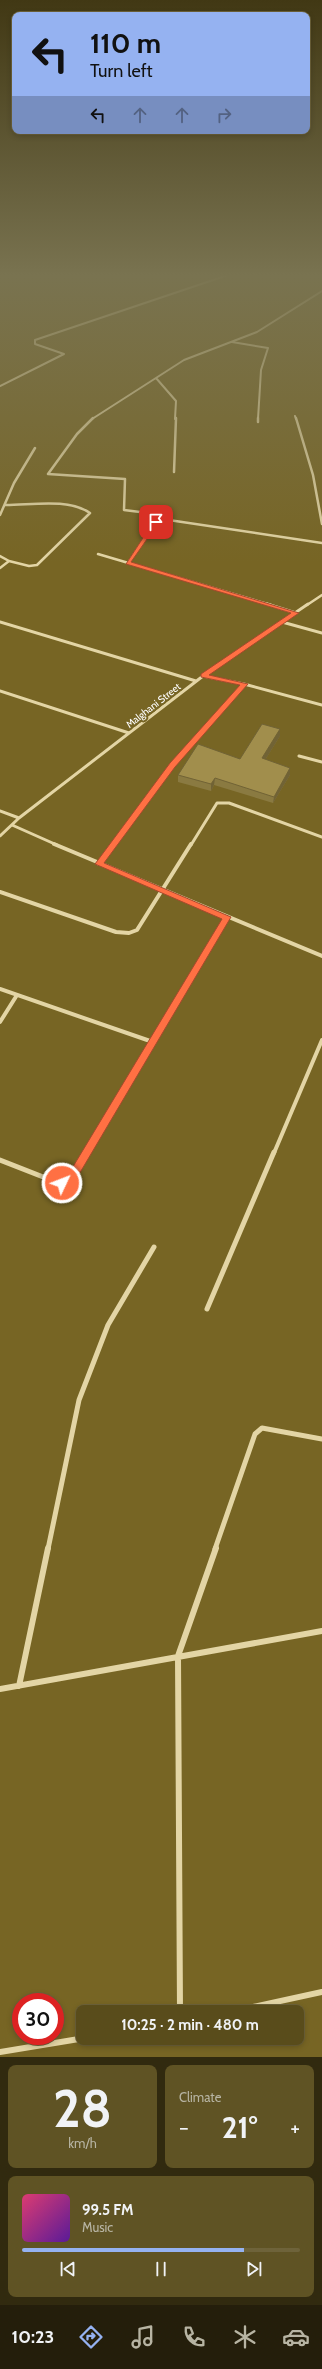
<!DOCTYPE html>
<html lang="en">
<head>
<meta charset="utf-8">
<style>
	:root { --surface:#594c1b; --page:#5f5324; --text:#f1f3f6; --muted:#b7b4a3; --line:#6e633a; --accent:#95b2f1 }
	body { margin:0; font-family:Cabin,sans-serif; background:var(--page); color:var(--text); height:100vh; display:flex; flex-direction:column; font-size:15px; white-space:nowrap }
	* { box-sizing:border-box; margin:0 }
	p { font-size:13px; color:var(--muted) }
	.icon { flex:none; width:22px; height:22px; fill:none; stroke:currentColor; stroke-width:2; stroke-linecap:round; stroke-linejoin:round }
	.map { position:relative; height:2057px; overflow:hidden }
	.sheet { display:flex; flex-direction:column; gap:8px; padding:8px; background:#312a0f; flex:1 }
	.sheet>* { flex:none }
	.banner { position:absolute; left:12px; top:12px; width:298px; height:122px; border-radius:8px; box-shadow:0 2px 6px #0003,0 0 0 1px var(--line); background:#95b2f1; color:#111; overflow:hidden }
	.speed { position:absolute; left:12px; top:1993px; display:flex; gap:8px; font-size:20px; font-weight:700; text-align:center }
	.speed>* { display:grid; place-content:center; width:52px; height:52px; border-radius:50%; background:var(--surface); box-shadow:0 2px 6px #0003,0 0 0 1px var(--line); line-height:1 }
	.speed .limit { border:6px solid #d22; background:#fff; color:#111 }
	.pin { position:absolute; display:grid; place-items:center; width:34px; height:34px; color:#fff; margin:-17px; border-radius:8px; box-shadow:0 2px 6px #0006 }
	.me { position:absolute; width:44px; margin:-22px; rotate:47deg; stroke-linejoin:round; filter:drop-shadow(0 0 3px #0008) }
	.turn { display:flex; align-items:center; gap:14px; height:84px; padding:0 12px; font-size:18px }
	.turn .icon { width:52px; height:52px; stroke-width:2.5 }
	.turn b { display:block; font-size:28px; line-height:34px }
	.lanes { display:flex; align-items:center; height:38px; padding:0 12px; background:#0003; justify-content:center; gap:20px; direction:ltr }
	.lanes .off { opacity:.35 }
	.big { font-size:30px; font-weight:800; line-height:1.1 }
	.sheet .widget { flex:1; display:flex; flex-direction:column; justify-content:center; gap:6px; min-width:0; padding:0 14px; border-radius:8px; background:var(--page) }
	.sheet .dial { align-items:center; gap:0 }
	.dial b { font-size:52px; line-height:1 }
	.song { display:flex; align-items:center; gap:12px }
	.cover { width:48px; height:48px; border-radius:6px; background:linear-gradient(135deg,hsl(340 70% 55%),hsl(270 70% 35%)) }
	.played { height:4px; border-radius:2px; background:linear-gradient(90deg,var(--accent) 80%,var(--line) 80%) }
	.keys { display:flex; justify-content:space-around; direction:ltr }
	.heat { display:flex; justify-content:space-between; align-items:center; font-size:22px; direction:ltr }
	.sheet .tiles { flex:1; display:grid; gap:8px; grid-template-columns:1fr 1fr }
	.widget:last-child { grid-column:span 2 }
	.trip { position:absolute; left:76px; top:2005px; width:228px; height:40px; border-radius:8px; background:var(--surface); box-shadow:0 2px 6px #0003,0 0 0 1px var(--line); font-weight:800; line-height:40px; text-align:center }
	.menu { display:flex; height:64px; justify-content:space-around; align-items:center; background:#241e0b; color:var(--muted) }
	.menu .icon { width:28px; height:28px }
	.menu .active { color:var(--accent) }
	.menu b { font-size:18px; color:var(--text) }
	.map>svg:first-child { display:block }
</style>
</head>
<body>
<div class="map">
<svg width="322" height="2057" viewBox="0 0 322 2057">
	<rect width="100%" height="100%" fill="#776524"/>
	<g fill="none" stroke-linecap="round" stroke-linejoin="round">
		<path stroke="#e3d5a5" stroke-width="2" d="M 232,342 L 268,348 L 261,370 L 258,419
			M 156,378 L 176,401 L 175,419
			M 0,386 L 64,354 L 35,344 L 35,340 L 231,274
			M 295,416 L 296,419
			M 92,419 L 184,360 L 257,332 L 322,291"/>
		<path stroke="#e3d5a5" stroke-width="2.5" d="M 93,418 L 77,434 L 48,474 L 125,479 L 124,510 L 156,514 L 159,520
			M 296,418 L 313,475 L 322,524
			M 258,422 L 258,418
			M 174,472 L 176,418
			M 6,505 C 32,505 68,498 90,513 L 37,565 L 29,566 L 9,561
			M 0,515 L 14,483 L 35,448
			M 98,554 L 271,605
			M 0,556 L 9,561 L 0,568
			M 128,563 L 156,522 L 162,519 L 322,543
			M 307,605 L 322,595"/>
		<path stroke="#e3d5a5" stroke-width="3" d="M 267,604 L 296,613
			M 0,622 L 196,681
			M 282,622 L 322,633
			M 203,676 L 244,684 L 322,705
			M 0,691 L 129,733
			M 299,756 L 322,762
			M 0,811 L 19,818
			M 12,825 L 57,845
			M 0,836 L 19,818 L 203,676 L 308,604
			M 113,845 L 173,765 L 244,684
			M 191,845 L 217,803 L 229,803 L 322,837"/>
		<path stroke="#e3d5a5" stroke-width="4" d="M 54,844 L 322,956
			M 99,864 L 114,844
			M 0,892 L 116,932 L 129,933 L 137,930 L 191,844
			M 0,989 L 153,1042
			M 0,1022 L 17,995
			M 85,1153 L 227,917
			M 274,1153 L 322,1040"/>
		<path stroke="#e3d5a5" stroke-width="5" d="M 0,1160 L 56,1182 L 68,1182 L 86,1152
			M 207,1309 L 274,1152
			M 48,1549 L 79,1400 L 108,1325 L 154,1247
			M 215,1549 L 255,1434 L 262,1428 L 322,1439"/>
		<path stroke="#e3d5a5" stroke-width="6" d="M 19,1686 L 48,1548
			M 0,1689 L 322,1631
			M 180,2012 L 178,1656 L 216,1548
			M 230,2012 L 322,1992
			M 0,2052 L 85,2038"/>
	</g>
	<path fill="#8a7a41" d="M 280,736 L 265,760 L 290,775 L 273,803 L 214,785 L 211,791 L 178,782 L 178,775 L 240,759 Z"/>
	<path fill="#716335" d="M 280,729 L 280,736 L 262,765 L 262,758 Z
		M 290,768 L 290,775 L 273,803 L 274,797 Z
		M 215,778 L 214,785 L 211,791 L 211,784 Z"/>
	<path fill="#a18e4c" stroke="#716335" d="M 262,724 L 280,729 L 262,758 L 290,768 L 274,797 L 215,778 L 211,784 L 178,775 L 198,744 L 240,759 Z"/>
	<linearGradient id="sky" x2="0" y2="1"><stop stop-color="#413814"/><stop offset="0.49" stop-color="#797350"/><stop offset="1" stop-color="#797350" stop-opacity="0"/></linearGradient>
	<rect width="322" height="562" fill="url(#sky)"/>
	<path fill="#ff7043" stroke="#a6492c" d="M 154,521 L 159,522 L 131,562 L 299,613 L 209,675 L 248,684 L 175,767 L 104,863 L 231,917 L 78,1176 C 73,1182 68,1190 58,1186 L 58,1180 L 64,1178 L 71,1170 L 222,919 L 95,864 L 170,763 L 240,685 L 201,677 L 201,674 L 291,613 L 126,564 Z"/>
	<g text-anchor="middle" stroke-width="4" stroke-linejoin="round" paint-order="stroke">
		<g font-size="10" fill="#fff" stroke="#776524">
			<text transform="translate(153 705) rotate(-38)" y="4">Malghani Street</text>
		</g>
	</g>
</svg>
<div class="speed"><div class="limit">30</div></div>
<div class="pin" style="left:156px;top:522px;background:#d93025"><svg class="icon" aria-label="arrive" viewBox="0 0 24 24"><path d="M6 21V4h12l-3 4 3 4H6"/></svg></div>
<svg class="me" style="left:62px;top:1183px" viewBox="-20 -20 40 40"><circle r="17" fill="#ff7043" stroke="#fff" stroke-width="3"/><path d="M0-11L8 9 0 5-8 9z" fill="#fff"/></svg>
<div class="trip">10:25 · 2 min · 480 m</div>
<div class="banner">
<div class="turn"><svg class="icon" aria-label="left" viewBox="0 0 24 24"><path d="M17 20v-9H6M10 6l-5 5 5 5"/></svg><div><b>110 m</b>Turn left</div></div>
<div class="lanes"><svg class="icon" aria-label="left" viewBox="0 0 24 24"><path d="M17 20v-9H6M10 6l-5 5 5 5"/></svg><svg class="icon off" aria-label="ahead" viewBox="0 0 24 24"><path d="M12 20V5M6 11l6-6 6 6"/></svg><svg class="icon off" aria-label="ahead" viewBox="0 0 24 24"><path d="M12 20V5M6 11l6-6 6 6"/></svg><svg class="icon off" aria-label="right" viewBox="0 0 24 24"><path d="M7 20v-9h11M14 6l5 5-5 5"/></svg></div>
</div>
</div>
<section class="sheet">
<div class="tiles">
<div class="widget dial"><b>28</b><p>km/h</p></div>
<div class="widget"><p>Climate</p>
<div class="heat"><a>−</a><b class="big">21°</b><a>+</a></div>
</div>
<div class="widget">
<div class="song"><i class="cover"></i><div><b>99.5 FM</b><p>Music</p></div></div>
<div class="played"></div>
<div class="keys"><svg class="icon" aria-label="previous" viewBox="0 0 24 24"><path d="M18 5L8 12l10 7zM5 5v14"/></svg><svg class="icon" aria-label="pause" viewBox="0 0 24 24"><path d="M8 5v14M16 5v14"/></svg><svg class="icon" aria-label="next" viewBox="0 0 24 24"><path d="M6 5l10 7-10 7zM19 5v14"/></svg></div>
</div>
</div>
</section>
<nav class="menu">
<b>10:23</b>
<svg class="icon active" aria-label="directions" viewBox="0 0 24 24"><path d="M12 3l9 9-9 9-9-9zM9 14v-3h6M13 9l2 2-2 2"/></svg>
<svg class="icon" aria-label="music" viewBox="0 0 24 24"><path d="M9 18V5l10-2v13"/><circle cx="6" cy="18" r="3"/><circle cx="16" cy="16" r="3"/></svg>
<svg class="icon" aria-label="phone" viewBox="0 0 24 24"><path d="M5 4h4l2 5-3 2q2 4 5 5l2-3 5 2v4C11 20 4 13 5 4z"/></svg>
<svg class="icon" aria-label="climate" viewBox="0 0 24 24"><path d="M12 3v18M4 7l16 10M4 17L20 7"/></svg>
<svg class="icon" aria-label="car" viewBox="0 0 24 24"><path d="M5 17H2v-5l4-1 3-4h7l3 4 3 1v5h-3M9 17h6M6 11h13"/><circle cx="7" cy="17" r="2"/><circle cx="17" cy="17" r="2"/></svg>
</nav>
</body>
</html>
